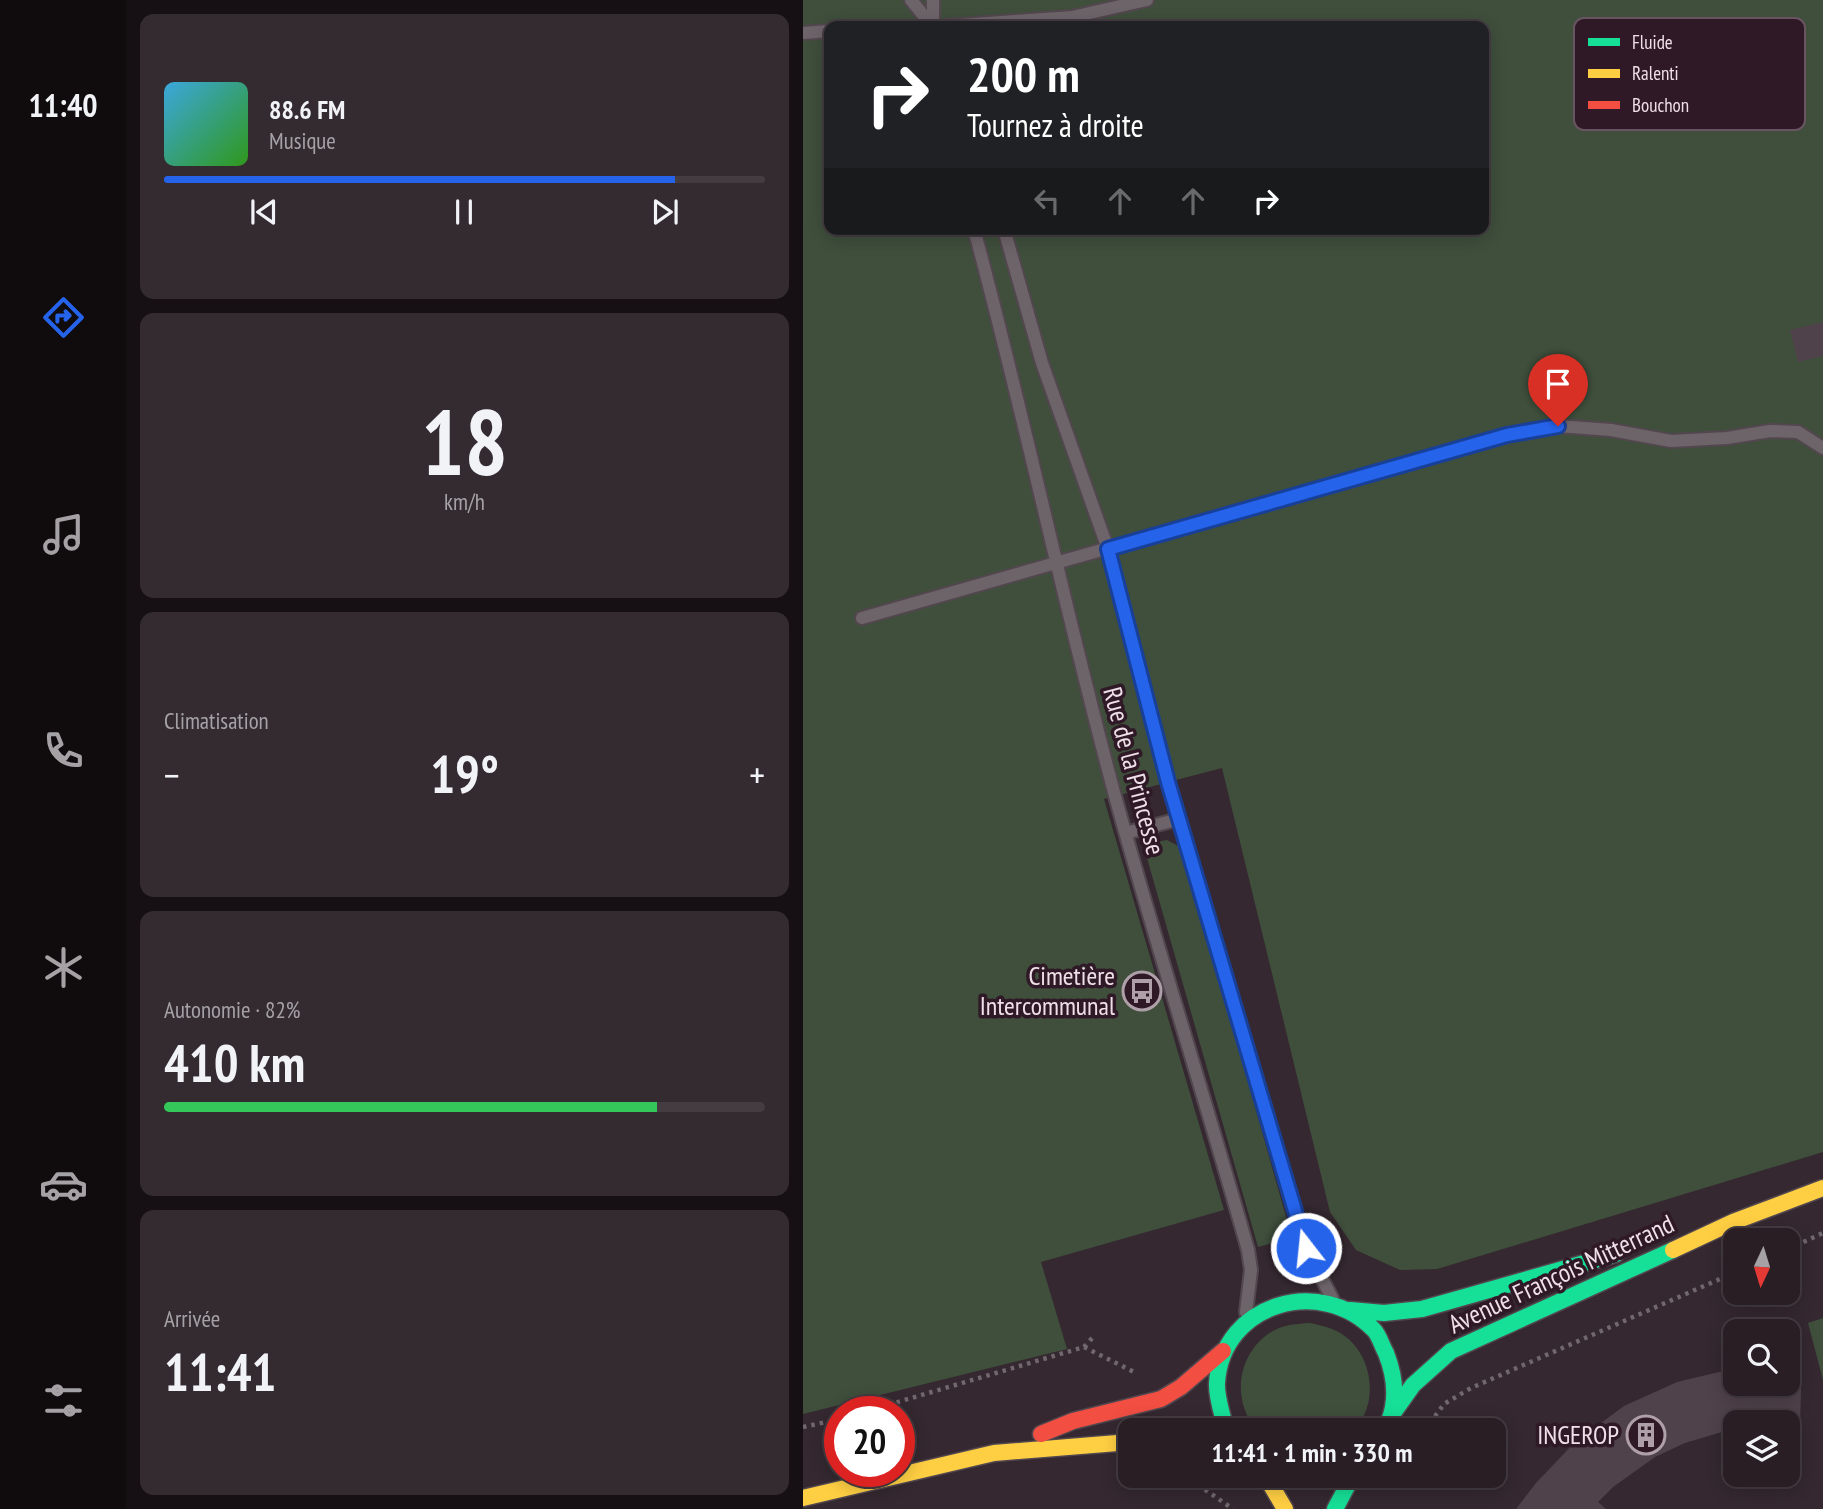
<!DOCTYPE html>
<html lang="fr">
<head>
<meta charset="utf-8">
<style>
	:root { --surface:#281e24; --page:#342b31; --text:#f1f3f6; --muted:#a5a2a6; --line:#443c41; --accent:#2563eb }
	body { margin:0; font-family:"PT Sans Narrow",sans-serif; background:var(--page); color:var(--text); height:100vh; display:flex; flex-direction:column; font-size:26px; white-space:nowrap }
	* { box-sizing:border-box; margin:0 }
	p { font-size:23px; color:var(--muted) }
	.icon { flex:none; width:38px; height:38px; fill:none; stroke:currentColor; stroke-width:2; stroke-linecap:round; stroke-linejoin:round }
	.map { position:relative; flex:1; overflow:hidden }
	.drawer { display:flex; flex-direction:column; gap:14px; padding:14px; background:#161014; width:677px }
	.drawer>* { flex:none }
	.banner { position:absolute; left:21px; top:21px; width:665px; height:214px; border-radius:14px; box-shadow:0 4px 18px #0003,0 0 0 2px var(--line); background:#202124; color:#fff; overflow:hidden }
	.needle { width:46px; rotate:184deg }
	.controls { position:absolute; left:920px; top:1228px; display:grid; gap:14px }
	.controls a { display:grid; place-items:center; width:77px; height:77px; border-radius:14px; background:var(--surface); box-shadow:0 4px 18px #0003,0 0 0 2px var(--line); font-size:35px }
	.speed { position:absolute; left:21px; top:1396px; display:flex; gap:14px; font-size:35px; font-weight:700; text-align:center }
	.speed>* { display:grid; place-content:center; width:91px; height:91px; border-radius:50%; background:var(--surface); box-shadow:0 4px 18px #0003,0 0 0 2px var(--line); line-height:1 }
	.speed .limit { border:10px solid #d22; background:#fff; color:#111 }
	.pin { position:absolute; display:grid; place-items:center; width:60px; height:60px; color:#fff; margin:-72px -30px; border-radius:50% 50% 50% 0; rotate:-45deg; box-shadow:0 0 7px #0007 }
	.pin .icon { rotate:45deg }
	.me { position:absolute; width:77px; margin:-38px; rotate:344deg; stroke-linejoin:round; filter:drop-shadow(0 0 5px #0008) }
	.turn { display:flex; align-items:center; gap:24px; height:147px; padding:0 28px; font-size:32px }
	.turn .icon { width:91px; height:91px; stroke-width:2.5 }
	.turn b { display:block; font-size:49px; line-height:60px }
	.lanes { display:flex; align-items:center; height:66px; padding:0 28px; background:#0003; justify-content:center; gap:35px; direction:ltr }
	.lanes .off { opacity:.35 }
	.big { font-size:52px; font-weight:700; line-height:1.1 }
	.drawer .tile { flex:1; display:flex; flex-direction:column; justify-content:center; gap:10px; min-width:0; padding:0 24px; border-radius:14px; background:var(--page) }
	.drawer .dial { align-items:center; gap:0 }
	.dial b { font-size:91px; line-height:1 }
	.song { display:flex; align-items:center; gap:21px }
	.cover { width:84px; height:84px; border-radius:10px; background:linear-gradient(135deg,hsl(200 70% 55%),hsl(110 70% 35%)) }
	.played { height:7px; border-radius:4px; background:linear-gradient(90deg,var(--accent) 85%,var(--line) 85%) }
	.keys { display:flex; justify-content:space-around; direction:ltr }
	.heat { display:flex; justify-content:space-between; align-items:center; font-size:38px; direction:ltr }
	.charge { height:10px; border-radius:5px; background:linear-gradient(90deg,#34c759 82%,var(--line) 0) }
	.trip { position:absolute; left:315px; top:1418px; width:388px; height:70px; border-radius:14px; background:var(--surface); box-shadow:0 4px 18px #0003,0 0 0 2px var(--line); font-weight:700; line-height:70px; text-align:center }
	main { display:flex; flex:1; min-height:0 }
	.tab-bar { display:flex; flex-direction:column; width:126px; justify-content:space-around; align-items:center; background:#100c0e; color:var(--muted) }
	.tab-bar .icon { width:49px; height:49px }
	.tab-bar .on { color:var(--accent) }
	.tab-bar b { font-size:32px; color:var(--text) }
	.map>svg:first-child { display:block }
</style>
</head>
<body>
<main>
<nav class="tab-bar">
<b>11:40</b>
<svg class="icon on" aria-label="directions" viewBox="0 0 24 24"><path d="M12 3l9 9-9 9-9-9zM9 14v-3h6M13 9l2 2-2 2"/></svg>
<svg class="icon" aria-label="music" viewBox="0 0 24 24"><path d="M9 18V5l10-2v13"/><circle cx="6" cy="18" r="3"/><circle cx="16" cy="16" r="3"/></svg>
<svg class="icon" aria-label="phone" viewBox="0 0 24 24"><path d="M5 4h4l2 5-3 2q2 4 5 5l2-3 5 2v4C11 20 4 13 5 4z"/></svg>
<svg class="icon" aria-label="climate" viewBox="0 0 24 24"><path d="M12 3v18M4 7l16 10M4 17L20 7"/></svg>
<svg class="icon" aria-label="car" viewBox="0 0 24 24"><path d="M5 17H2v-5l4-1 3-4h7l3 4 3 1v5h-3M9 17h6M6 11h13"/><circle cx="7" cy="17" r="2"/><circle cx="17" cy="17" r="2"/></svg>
<svg class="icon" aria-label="filters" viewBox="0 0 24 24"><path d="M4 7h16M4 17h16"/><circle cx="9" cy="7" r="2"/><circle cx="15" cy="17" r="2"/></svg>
</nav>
<section class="drawer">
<div class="tile">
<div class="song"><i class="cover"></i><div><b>88.6 FM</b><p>Musique</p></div></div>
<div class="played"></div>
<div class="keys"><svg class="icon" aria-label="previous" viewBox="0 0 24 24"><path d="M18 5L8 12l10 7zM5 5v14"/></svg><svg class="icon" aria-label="pause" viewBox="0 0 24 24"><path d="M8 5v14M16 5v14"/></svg><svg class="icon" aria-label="next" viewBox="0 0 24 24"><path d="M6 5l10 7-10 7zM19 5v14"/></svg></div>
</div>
<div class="tile dial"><b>18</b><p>km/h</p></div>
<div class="tile"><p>Climatisation</p>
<div class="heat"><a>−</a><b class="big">19°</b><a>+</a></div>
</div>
<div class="tile"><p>Autonomie · 82%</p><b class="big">410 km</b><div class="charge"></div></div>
<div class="tile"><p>Arrivée</p><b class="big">11:41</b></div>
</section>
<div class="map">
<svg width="1020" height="1509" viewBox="0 0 1020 1509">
	<rect width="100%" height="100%" fill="#352830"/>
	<path fill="#3f4f3c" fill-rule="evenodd" d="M 0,0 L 1020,0 L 1020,1152 L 634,1269 L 597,1270 L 553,1250 L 527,1212 L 419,768 L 301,799 L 421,1210 L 238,1262 L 264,1349 L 0,1414 ZM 26,26 L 681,26 L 681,229 L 26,229 Z
		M 364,840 L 379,848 L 489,1238 L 455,1247 L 344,858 L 354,842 Z
		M 1020,1318 L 1020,1380 L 1005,1323 Z
		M 507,1323 C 520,1326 532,1328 543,1337 C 570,1358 576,1404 551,1430 L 454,1430 C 427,1400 435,1351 470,1331 C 482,1324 494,1324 507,1323 Z"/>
	<path fill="#50424b" d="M 1020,322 L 1020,356 L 995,362 L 987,330 Z
		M 985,1363 L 999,1363 L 997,1423 L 933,1423 L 933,1440 L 929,1429 L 882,1443 L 852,1457 L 810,1487 L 795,1502 L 803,1509 L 713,1509 L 733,1483 L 771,1443 L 821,1406 L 874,1382 L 933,1368 L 933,1384 L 985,1384 Z"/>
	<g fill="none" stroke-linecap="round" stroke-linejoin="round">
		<defs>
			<path id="lane" d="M 108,0 L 129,26
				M 130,26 L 130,0
				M 144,26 L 269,17 L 344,0
				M 0,33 L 26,31
				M 171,229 C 222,417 261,608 312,796 C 354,948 402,1098 445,1250 L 448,1270 L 443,1312
				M 201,229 L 239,363 L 305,549 L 365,782 L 503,1248 L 529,1298
				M 59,618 L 704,435 L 755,426 L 808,430 L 868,441 L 924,438 L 967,431 L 995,432 L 1020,448
				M 323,833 L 376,819"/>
			<path id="fast" d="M 547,1310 L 581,1313 L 619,1309 L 813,1254
				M 588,1416 L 610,1385 L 648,1351 L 870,1250
				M 423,1430 C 420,1416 413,1397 414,1383 C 419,1303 518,1275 571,1330 C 576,1335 579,1346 583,1353 C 592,1376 595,1398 586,1421
				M 481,1475 L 513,1478 L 522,1475
				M 532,1509 L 550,1475"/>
			<path id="slow" d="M 870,1250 L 930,1222 L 1020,1188
				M 462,1475 L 482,1509
				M 0,1498 L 191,1453 L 327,1442"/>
			<path id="jam" d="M 238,1434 L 270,1421 L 358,1399 L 378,1387 L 420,1351"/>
		</defs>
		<use href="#lane" stroke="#52474e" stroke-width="16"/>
		<use href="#fast" stroke="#52474e" stroke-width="19"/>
		<use href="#slow" stroke="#52474e" stroke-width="19"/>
		<use href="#jam" stroke="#52474e" stroke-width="19"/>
		<path stroke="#70686d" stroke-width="4.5" stroke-dasharray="3.5 5" stroke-linecap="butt" d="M 985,1249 L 1020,1233
			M 281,1347 L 291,1336
			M 61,1412 L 281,1347 L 331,1372
			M 0,1427 L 37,1419
			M 622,1430 L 641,1404 L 668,1388 L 933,1272
			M 381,1475 L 430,1509
			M 580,1488 L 590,1475"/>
		<use href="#lane" stroke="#6d6469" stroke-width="12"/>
		<use href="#fast" stroke="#16e098" stroke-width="16"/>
		<use href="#slow" stroke="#ffcf43" stroke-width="16"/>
		<use href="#jam" stroke="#f24e42" stroke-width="16"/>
	</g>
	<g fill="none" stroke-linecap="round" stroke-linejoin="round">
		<defs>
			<path id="route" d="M 503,1248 L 365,782 L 305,549 L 704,435 L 755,426"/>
		</defs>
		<use href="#route" stroke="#184099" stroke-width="18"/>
		<use href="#route" stroke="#2563eb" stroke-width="12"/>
	</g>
	<defs>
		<symbol id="bus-ring" viewBox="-11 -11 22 22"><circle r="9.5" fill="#2f1927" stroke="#ae9fa8" stroke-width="1.5"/><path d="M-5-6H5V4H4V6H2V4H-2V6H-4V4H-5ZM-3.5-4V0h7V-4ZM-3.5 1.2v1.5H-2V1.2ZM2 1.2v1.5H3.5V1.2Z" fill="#ae9fa8"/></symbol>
		<symbol id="building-ring" viewBox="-11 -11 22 22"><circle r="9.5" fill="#2f1927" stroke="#ae9fa8" stroke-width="1.5"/><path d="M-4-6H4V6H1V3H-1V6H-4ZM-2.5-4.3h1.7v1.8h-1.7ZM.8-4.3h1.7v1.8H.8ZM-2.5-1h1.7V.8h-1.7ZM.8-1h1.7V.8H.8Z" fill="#ae9fa8"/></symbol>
	</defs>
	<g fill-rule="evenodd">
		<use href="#bus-ring" x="317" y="969" width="44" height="44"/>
		<use href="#building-ring" x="821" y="1413" width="44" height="44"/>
	</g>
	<g text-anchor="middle" stroke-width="7" stroke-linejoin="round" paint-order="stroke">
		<g font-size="26" fill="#efdfe8" stroke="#2f1927">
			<text transform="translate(331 771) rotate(75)" y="9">Rue de la Princesse</text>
			<text transform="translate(758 1274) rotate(-25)" y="9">Avenue François Mitterrand</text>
		</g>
		<g font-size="26" fill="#efdfe8" stroke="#2f1927" text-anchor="end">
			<text x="312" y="985">Cimetière<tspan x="312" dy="30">Intercommunal</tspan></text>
			<text x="816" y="1444">INGEROP</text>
		</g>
	</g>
	<rect x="771" y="18" width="231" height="112" rx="10" fill="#2f1927" stroke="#695461" stroke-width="2"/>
	<rect x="785" y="38" width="32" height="8" fill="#16e098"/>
	<rect x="785" y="69" width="32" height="9" fill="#ffcf43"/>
	<rect x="785" y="101" width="32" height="8" fill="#f24e42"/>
	<g font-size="19" fill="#efdfe8">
		<text x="829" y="49">Fluide</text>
		<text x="829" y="80">Ralenti</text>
		<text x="829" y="112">Bouchon</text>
	</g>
</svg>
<div class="controls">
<a><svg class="needle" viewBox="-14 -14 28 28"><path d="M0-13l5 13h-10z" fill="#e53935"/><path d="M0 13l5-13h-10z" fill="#a5a2a6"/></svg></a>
<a><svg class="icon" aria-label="search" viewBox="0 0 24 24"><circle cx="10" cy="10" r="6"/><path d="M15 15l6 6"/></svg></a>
<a><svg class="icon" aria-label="layers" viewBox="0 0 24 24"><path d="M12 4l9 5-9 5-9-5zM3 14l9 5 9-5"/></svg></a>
</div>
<div class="speed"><div class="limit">20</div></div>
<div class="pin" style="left:755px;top:426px;background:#d93025"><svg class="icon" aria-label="arrive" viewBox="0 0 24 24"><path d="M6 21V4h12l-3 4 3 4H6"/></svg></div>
<svg class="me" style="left:503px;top:1248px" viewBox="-20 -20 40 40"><circle r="17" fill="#2563eb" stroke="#fff" stroke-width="3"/><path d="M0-11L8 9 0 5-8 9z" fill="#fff"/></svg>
<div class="trip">11:41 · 1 min · 330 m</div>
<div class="banner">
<div class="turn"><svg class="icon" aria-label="right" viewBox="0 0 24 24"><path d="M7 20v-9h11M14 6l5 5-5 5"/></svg><div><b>200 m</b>Tournez à droite</div></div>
<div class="lanes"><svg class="icon off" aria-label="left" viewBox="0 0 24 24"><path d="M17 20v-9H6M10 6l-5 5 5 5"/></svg><svg class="icon off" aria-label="ahead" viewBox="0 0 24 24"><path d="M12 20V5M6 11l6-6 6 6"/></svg><svg class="icon off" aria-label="ahead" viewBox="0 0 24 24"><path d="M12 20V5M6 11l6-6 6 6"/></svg><svg class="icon" aria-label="right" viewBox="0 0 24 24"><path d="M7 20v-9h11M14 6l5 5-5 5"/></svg></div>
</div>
</div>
</main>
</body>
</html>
